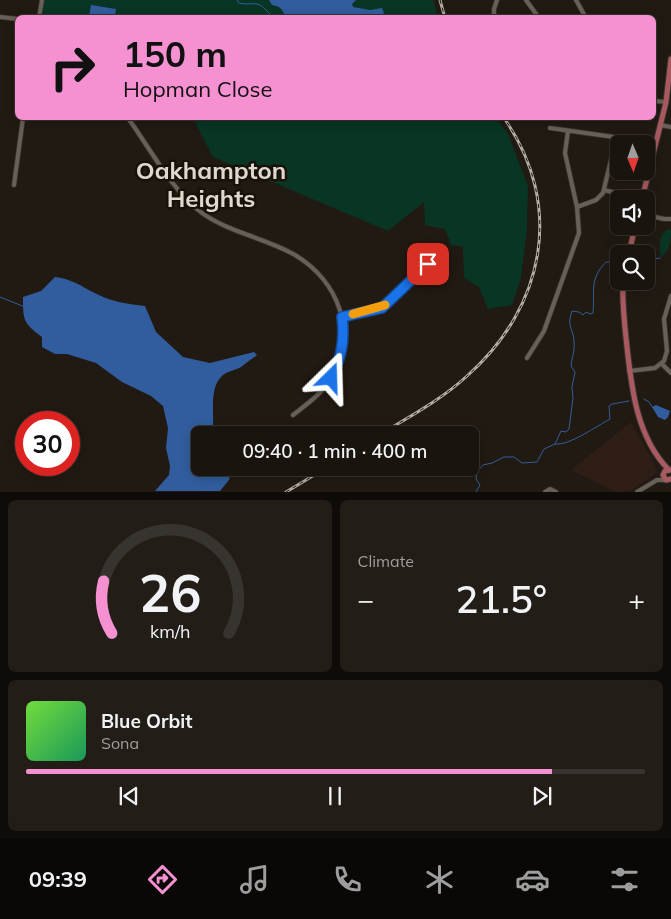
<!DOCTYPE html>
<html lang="en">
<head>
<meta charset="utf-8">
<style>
	:root { --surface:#19140e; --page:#221d17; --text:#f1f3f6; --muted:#9f9e9e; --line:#37332e; --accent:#f590d1 }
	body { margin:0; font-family:Mulish,sans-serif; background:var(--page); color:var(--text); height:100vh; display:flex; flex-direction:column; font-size:19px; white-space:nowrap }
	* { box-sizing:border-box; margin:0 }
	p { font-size:16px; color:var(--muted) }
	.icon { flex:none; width:28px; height:28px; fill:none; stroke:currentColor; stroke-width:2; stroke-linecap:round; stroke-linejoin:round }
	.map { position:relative; height:492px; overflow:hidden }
	.details { display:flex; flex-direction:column; gap:8px; padding:8px; background:#0e0b08; flex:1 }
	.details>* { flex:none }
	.banner { position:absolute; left:15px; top:15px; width:641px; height:105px; border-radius:8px; box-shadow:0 2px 12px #0003,0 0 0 1px var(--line); background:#f590d1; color:#111; overflow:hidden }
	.needle { width:32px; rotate:178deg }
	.buttons { position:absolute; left:610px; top:135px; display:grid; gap:10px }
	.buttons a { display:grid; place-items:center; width:45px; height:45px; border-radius:8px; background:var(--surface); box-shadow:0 2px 12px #0003,0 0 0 1px var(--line); font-size:25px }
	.speed { position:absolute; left:15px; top:411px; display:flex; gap:10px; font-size:25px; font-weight:700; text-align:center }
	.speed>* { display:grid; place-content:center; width:65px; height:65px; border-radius:50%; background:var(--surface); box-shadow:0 2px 12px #0003,0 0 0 1px var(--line); line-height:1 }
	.speed .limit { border:8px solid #d22; background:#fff; color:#111 }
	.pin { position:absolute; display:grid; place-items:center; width:42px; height:42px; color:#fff; margin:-21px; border-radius:10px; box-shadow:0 2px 8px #0006 }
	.me { position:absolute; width:55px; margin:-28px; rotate:22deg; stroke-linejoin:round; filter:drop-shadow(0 0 4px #0008) }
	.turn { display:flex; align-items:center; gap:18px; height:105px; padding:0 25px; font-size:22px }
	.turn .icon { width:65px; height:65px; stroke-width:2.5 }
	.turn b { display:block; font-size:35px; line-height:42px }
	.big { font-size:38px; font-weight:600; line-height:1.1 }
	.details .widget { flex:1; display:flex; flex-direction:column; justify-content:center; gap:8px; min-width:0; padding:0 18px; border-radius:8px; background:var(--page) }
	.details .dial { align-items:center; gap:0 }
	.dial svg { height:130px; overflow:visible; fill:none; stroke:var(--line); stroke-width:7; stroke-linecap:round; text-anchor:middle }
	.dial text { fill:var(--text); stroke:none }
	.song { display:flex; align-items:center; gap:15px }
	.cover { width:60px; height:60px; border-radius:8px; background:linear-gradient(135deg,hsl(100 70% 55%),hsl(150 70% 35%)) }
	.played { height:5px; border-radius:2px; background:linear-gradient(90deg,var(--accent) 85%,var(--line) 85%) }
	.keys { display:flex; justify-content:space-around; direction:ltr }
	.heat { display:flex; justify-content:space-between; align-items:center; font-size:28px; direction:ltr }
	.details .tiles { flex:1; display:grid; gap:8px; grid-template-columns:1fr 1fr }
	.widget:last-child { grid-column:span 2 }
	.trip { position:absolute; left:191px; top:426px; width:288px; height:50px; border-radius:8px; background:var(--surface); box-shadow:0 2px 12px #0003,0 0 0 1px var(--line); font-weight:600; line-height:50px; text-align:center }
	.dock { display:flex; height:80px; justify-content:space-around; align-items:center; background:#0a0806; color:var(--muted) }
	.dock .icon { width:35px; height:35px }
	.dock .on { color:var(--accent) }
	.dock b { font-size:22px; color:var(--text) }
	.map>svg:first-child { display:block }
</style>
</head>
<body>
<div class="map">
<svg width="671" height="492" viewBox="0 0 671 492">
	<rect width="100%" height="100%" fill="#211a12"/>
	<path fill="#2f1e16" d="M 631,422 L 657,469 L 655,474 L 630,491 L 616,492 L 571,470 Z"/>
	<path fill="#083524" d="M 44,0 L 433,0 L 438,17 L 42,18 Z
		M 193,118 L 496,118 L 508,134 L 528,186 L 527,229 L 521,278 L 512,305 L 488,309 L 479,287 L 464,278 L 463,247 L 451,245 L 445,229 L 425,225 L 424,202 L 388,231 L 213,157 Z
		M 666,230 L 671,230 C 671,242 670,250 660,258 C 661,247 657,239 666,230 Z"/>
	<path fill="#315d9e" d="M 269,0 L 356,0 L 352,4 L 353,7 L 370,10 L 382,8 L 384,13 L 377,18 L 285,17 C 283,9 280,6 272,5 Z
		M 91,5 L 116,9 L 115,17 L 89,17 Z
		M 55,277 C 76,280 81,287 99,295 C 113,302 129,304 145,306 L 156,332 L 183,357 L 210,363 L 254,352 L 257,355 C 252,359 246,363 241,367 C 236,370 228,371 223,375 C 207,389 216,416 212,435 L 200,435 L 200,468 L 229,468 L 231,470 L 229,480 L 220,491 L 155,491 L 169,475 L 170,466 L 166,448 L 168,428 L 163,406 L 151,396 L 122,382 L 96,363 L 67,354 L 55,354 L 42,347 L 42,337 C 23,323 23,320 23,297 L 41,291 Z
		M 656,405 L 670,411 L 668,417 L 665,420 L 658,417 L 652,407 Z"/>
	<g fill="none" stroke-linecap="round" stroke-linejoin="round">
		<path stroke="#315d9e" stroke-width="1" d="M 237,0 L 239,3 C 245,5 251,3 257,4 C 263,5 269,14 274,18
			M 646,265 L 653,259 L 660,258
			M 0,297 L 25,307
			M 644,399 L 649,402 L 653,408
			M 555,444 C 569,446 597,426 610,419 L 609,406 L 612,404 L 629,401
			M 476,492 L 480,485 L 476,479 L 477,472 L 483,465 L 492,463 L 504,457 L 514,457 L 522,463 L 537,462 L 544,449 L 555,444 L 561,431 L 566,432 L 569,429 L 573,398 L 572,387 L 575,372 L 571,366 C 572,358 575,349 574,342 C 574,329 566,327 572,311 L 579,312 L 583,315 L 586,312 L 590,314 L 593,313 C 595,291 589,279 606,262 L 611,262 L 613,272 L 619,274"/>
		<defs>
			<path id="minor" d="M 526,0 L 539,18
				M 576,0 L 586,18
				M 0,17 L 18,19
				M 39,18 L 42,0
				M 494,18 L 494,9 L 497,0
				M 654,101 L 666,102
				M 128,118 C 149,147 173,192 202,213 C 230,233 266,238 295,255 C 338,281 359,333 331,378 C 322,394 307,404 293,415
				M 660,125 L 671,127
				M 550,128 L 614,137 L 616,139 L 603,193 L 596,200 L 577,207
				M 14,185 L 23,118
				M 604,190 L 641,199
				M 646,215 L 664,219 L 671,219
				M 342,317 L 382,307 L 428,264
				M 527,358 L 544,331 L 579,233 L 577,207 L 565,153 L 568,131
				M 662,364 L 671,373
				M 629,371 L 655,368 L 664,361 L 667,351 L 664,319 L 671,296
				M 545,492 L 550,489 L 556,492
				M 637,492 L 657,480 L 666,480"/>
			<path id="major" d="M 642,199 L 666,102 L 671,59
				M 629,254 L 635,226
				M 623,281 C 622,300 624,319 626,338 C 631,383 635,436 669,470
				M 670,470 L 665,471 L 663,475 L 666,480 L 671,479"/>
		</defs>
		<use href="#minor" stroke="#3a3530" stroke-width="5.5"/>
		<use href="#major" stroke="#3a3530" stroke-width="7"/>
		<use href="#minor" stroke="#686057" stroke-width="4"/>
		<use href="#major" stroke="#a95a60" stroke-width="5"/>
		<defs>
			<path id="rail" d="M 440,0 L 445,18
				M 379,435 C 409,417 441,400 467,376 C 545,307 565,205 504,118
				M 286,492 L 326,468"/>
		</defs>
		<use href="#rail" stroke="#b3ada6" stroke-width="3"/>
		<use href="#rail" stroke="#171109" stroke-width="1" stroke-dasharray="4" stroke-linecap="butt"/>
	</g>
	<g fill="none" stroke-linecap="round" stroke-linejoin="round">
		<defs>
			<path id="route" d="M 331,378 C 342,358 345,339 342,317 L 382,308 L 428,264"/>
		</defs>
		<use href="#route" stroke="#114b97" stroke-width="12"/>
		<use href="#route" stroke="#1a73e8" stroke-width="9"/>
		<path stroke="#f59e0b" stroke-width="9" d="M 353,314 L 385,305"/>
	</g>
	<g text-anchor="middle" stroke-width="5" stroke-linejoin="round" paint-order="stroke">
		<g font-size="24" font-weight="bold" fill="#e1d8cd" stroke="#171109">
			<text x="211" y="179">Oakhampton<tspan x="211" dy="28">Heights</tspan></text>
		</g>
	</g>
</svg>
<div class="buttons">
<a><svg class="needle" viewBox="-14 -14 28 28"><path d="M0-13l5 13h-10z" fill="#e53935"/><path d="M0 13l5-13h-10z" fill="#9f9e9e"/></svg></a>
<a><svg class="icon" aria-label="sound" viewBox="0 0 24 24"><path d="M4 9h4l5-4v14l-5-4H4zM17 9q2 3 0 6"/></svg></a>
<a><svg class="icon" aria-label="search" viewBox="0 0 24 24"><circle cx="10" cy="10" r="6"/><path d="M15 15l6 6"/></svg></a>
</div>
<div class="speed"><div class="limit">30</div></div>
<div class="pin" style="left:428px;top:264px;background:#d93025"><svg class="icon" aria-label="arrive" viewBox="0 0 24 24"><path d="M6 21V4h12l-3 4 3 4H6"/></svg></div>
<svg class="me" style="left:331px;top:378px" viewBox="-20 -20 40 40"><path d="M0-17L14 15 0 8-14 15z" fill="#1a73e8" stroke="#fff" stroke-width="4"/></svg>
<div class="trip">09:40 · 1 min · 400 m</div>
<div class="banner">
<div class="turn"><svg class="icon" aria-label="right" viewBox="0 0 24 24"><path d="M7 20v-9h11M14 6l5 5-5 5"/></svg><div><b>150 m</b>Hopman Close</div></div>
</div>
</div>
<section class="details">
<div class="tiles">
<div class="widget dial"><svg viewBox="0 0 100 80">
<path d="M14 69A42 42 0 1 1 86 69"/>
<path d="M14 69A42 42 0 0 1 9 37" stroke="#f590d1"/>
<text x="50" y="56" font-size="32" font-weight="700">26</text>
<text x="50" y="72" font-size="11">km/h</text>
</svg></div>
<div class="widget"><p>Climate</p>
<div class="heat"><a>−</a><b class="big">21.5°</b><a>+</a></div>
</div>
<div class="widget">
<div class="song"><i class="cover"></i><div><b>Blue Orbit</b><p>Sona</p></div></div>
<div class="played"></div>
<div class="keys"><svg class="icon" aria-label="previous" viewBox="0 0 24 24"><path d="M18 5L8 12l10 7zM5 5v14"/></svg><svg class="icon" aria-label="pause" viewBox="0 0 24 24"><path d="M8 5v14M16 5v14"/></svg><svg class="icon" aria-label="next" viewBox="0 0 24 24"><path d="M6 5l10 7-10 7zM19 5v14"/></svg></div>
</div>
</div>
</section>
<nav class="dock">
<b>09:39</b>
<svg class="icon on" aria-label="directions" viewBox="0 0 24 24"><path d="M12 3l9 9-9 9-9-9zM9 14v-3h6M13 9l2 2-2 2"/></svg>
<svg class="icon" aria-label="music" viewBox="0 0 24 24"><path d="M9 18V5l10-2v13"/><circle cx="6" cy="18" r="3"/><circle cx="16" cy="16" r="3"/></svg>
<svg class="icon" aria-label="phone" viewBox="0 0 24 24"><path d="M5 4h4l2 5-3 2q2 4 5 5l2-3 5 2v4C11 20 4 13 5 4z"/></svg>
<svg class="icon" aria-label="climate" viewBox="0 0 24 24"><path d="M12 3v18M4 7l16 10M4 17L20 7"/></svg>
<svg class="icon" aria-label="car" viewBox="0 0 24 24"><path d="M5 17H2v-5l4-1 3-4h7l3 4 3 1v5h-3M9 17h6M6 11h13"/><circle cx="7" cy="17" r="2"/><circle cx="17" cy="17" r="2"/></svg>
<svg class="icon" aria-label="filters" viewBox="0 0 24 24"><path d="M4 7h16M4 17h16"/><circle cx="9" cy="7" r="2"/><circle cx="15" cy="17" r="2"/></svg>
</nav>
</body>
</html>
